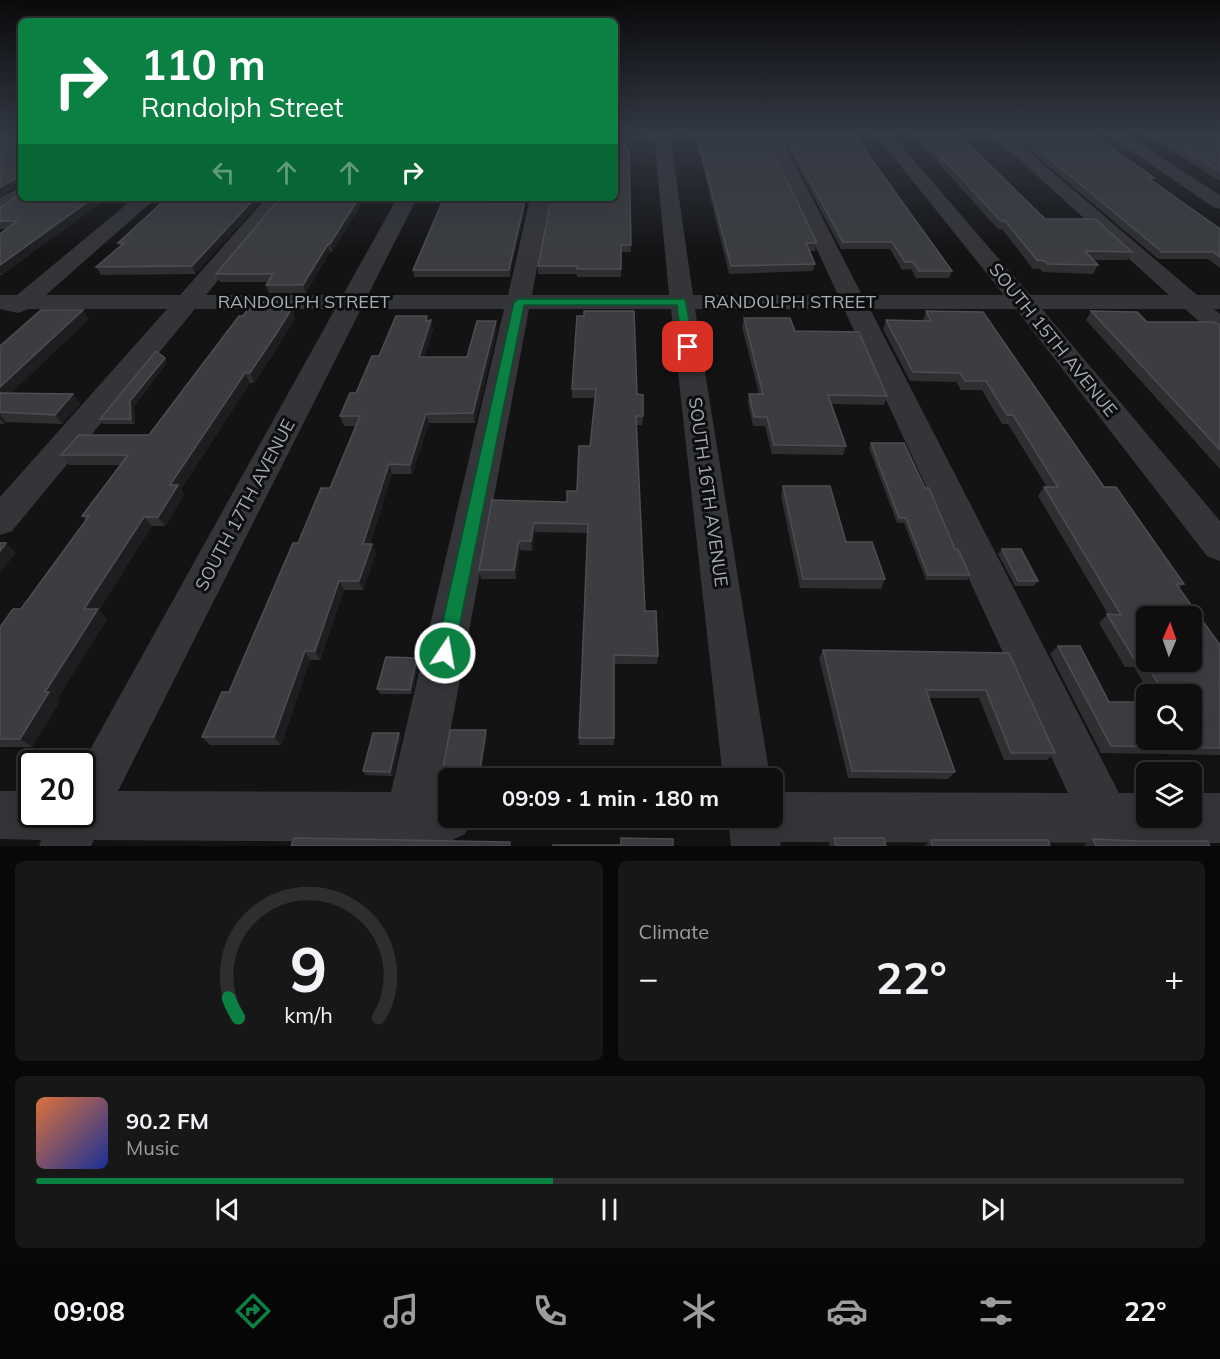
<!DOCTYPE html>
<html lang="en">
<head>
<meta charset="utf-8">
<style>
	:root { --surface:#0e0e0f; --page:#171718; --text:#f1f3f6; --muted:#9b9c9e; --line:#2e2e2f; --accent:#0b8043 }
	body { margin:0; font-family:Mulish,sans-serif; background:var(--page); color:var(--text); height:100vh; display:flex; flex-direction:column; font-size:22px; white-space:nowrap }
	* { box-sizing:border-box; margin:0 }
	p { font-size:20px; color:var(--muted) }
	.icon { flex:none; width:33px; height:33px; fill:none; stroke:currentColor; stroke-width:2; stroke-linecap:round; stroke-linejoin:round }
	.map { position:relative; height:846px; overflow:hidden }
	.side { display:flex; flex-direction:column; gap:15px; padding:15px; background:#080808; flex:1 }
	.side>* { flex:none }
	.banner { position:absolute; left:18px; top:18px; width:600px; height:183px; border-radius:9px; box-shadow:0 6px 24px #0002,0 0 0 2px var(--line); background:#0b8043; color:#fff; overflow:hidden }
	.needle { width:39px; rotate:2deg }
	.fabs { position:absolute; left:1136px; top:606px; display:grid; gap:12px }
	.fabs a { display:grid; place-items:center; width:66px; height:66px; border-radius:9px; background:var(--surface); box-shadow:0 6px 24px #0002,0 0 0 2px var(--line); font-size:30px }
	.speed { position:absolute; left:18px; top:750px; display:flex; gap:12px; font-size:30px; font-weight:700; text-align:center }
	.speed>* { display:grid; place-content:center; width:78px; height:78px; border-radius:50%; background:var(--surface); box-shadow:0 6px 24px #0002,0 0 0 2px var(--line); line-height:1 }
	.speed .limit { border:3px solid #111; border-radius:9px; background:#fff; color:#111 }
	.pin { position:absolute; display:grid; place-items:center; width:51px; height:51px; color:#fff; margin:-26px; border-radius:12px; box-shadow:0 3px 9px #0006 }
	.me { position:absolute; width:66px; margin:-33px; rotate:12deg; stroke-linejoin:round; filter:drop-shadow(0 0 4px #0008) }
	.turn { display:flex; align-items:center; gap:21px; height:126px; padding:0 24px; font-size:27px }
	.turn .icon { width:78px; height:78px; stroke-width:2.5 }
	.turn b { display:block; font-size:42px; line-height:51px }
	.lanes { display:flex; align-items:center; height:57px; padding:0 24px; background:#0003; justify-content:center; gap:30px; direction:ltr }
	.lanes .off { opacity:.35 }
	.big { font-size:45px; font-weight:700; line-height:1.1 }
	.side .card { flex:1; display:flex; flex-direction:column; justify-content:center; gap:9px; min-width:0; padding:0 21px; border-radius:9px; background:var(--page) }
	.side .dial { align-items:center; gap:0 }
	.dial svg { height:156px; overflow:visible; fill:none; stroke:var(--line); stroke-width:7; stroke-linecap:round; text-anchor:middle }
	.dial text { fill:var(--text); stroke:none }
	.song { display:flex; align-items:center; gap:18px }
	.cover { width:72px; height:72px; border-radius:9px; background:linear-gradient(135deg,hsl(20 70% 55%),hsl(230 70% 35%)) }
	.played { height:6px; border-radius:3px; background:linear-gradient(90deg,var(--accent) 45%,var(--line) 45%) }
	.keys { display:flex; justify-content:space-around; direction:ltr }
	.heat { display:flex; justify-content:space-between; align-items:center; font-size:33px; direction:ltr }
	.side .tiles { flex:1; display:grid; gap:15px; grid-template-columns:1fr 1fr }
	.card:last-child { grid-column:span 2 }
	.trip { position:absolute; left:438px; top:768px; width:345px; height:60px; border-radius:9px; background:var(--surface); box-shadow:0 6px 24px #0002,0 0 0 2px var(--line); font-weight:700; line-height:60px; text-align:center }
	.tabs { display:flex; height:96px; justify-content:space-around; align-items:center; background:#060606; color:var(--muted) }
	.tabs .icon { width:42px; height:42px }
	.tabs .current { color:var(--accent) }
	.tabs b { font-size:27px; color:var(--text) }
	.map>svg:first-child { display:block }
</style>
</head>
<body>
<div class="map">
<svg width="1220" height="846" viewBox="0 0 1220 846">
	<rect width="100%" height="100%" fill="#131314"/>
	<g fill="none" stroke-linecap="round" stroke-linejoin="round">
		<path fill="#343539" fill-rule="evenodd" d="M 654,135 L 670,135 L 693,295 L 838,295 L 764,135 L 780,135 L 862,295 L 1004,295 L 876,135 L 892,135 L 1030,295 L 1169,295 L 992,135 L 1009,135 L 1197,295 L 1220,295 L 1220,309 L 1214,309 L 1220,314 L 1220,335 L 1211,332 L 1185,309 L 1042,309 L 1220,521 L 1220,561 L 1207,556 L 1016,309 L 870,309 L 1119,793 L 1146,793 L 1146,818 L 1191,818 L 1191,793 L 1220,793 L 1220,843 L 780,842 L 781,846 L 731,846 L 728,818 L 772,818 L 772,792 L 1068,793 L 844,309 L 695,309 L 770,778 L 723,778 L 671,309 L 529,309 L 439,792 L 448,793 L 448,818 L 472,818 L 465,834 L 448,842 L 94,840 L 91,846 L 39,846 L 41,840 L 0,839 L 0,791 L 32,791 L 32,814 L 82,814 L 82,764 L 335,309 L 195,309 L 12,531 L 0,535 L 0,497 L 167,309 L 29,309 L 18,313 L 0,309 L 0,295 L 17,295 L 134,198 L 156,198 L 46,295 L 180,295 L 266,198 L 286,198 L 206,295 L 343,295 L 397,198 L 417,198 L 368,295 L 508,295 L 530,198 L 550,198 L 532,295 L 669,295 ZM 361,309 L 504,309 L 391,792 L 118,791 Z
			M 1108,135 L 1126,135 L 1220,195 L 1220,209 L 1213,207 Z
			M 21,187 L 21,198 L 26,198 L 7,211 L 0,213 L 0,198 Z"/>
	</g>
	<path fill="#2f2f32" d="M 615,135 L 628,135 L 626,149 L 631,252 L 621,252 L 621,277 L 577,277 L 577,274 L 538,274 L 538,266 Z
		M 692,135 L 765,135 L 816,243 L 815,251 L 809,251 L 815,264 L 813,271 L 729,274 L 699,151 L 695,135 Z
		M 781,135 L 854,135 L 952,271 L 949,278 L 916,278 L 911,269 L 902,270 L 890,249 L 841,249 Z
		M 913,135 L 959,135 L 1045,219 L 1132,252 L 1127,260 L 1093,260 L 1098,265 L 1093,274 L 1043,272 L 1040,269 L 1033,269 L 1002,229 L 998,229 Z
		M 1012,135 L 1093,135 L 1154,178 L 1153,181 L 1220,229 L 1220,268 L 1208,259 L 1158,259 Z
		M 1146,135 L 1220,135 L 1220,181 Z
		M 107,198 L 2,275 L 0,275 L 0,234 L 7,229 L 0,229 L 0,206 Z
		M 167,198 L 196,274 L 101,275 L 96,267 L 120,246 L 118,243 Z
		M 365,198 L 332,252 L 330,252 L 306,293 L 269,293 L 266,285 L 268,282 L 220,282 L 216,274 Z
		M 491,204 L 524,204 L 525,211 L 510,277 L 414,277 L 413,270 Z
		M 295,311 L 293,314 L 295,319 L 280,343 L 254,383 L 250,383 L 181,489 L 184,495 L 165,526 L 152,526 L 99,610 L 107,619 L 57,699 L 60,701 L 32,747 L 0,747 L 0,627 L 21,609 L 86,521 L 82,516 L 121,465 L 69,465 L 61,455 L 149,435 Z
		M 926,311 L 1104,487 L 1184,584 L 1179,588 L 1220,645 L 1220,755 L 1101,753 L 1050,654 L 1058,646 L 1109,702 L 1146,740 L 1191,694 L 1150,694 L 1134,667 L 1125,667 L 1099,623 L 1108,614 L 1038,496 L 1044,487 L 1047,487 L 1008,424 L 1002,424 L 982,390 L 961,390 L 956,382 L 910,381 L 883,329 L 886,320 L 923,321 Z
		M 1091,311 L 1147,322 L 1220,325 L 1220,469 L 1086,320 Z
		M 427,316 L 428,321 L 431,320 L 433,330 L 424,357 L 467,357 L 497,330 L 475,423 L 429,423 L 412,474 L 392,474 L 370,544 L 376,553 L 363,590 L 344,590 L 320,660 L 310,660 L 281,745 L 210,745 L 202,737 L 229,692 L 298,543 L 330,488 L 356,426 L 344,426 L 340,416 L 356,393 L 379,356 Z
		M 577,316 L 637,394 L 643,416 L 642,425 L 636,425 L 645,611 L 658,656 L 657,664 L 614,664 L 614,745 L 579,745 L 579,738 L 588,533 L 535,532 L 532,551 L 520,550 L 516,579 L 481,579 L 479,570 L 492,500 L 567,502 L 577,491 L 590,446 L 595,398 L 572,398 L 572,389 Z
		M 744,318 L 795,331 L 887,396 L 884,405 L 831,404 L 846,446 L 843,455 L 772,454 L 765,426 L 753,426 L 748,403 L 749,394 L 759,394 L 742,327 Z
		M 89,319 L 10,393 L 73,394 L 80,404 L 62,424 L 6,422 L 4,424 L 0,424 L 0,346 Z
		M 165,358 L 167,363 L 134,406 L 135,424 L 103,424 L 100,419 Z
		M 871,443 L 925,488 L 970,575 L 967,580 L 926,580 L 904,523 L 897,523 L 869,448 Z
		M 783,486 L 885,579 L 881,589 L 800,588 L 781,496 Z
		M 1002,549 L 1038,581 L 1034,586 L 1015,586 L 998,554 Z
		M 823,650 L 1009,653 L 1055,753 L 1047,760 L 1004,760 L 979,698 L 929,698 L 955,772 L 948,779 L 848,778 L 819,658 Z
		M 417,658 L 419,662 L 412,694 L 380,694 L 377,689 Z
		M 399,733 L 401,737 L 393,776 L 365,775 L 363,771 Z
		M 487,734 L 481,773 L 445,772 L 443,768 Z
		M 834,838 L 886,846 L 829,846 L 829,844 Z
		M 1093,839 L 1210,846 L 1085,846 L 1084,845 Z
		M 931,840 L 1050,846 L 924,846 Z"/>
	<path fill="#1e1e20" d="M 17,178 L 21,185 L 0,197 L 0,187 Z
		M 93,198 L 107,198 L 2,275 L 0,272 L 0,265 Z
		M 255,198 L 264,198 L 196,274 L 192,266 Z
		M 359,198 L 365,198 L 332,252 L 330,244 Z
		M 490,198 L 492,198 L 489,211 L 488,204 Z
		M 524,204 L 525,211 L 510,277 L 509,270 Z
		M 328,244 L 330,252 L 306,293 L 303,285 Z
		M 291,302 L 295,311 L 293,314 L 295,319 L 280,343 L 254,383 L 250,373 Z
		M 83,310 L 89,319 L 1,403 L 0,387 Z
		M 427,316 L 429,325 L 431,320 L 433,330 L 421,366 L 419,357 Z
		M 496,321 L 497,330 L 475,423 L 473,413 Z
		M 165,358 L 167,363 L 134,406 L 135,424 L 131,419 L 130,401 Z
		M 245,373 L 250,383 L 181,489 L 184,495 L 165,526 L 158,517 L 170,485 Z
		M 73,394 L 80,404 L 62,424 L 55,415 Z
		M 0,414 L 6,422 L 4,424 L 0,419 Z
		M 426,414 L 429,423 L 412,474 L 410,465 Z
		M 389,464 L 392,474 L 367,553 L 363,544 Z
		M 144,517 L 152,526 L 99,610 L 107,619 L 57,699 L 60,701 L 32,747 L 20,739 L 45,692 L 84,609 Z
		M 534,523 L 535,532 L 532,551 L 531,541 Z
		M 519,541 L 520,550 L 516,579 L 514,570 Z
		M 6,543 L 16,553 L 0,573 L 0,551 Z
		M 372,544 L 376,553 L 363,590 L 359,581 Z
		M 339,581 L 344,590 L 320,660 L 315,651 Z
		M 305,651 L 310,660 L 281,745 L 274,737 Z
		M 417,658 L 419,662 L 412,694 L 410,690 Z
		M 486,730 L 487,734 L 481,773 L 480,769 Z
		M 399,733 L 401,737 L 393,776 L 390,772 Z"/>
	<path fill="#3b3d40" stroke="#4c4e52" stroke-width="1.5" fill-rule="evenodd" d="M 0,135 L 21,135 L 21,190 L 19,189 L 17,178 L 0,187 Z
		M 615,135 L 627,135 L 626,149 L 629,149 L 631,245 L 621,245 L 621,269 L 577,269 L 577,266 L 538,266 L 551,198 L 615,198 Z
		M 697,135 L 765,135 L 816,241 L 816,243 L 806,243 L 815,264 L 731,266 Z
		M 785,135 L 854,135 L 952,271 L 919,271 L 913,262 L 905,262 L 892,242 L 843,242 Z
		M 921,135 L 959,135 L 1045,219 L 1095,219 L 1132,252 L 1085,251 L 1098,265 L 1047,264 L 1045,261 L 1037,260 L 1005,221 L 1001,221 Z
		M 1021,135 L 1093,135 L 1154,178 L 1148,178 L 1220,229 L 1220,257 L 1213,252 L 1162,252 Z
		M 1160,135 L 1220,135 L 1220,171 Z
		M 21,193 L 21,198 L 93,198 L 0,265 L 0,234 L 17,221 L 0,221 L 0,206 L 3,206 Z
		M 167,198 L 255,198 L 192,266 L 96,267 L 124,243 L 118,243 Z
		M 280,198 L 359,198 L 330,244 L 328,244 L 303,285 L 266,285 L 273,274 L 216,274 Z
		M 444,198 L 490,198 L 488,204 L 524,204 L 509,270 L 413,270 Z
		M 253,302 L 291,302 L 286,310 L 291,310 L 276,334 L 250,373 L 245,373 L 170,485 L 178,485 L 158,517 L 144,517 L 84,609 L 98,609 L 45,692 L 49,692 L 20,739 L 0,739 L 0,627 L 13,609 L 21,609 L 89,516 L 82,516 L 128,455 L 61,455 L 79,435 L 149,435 L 239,316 L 243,316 Z
		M 41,310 L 83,310 L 0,387 L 0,346 Z
		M 584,311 L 634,311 L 637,394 L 643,395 L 643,416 L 636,416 L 645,611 L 656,611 L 658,656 L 614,655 L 614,738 L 579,738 L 588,524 L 534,523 L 531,541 L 519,541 L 514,570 L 479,570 L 492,500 L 567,502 L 567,491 L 577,491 L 579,446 L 590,446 L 596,389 L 572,389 L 577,316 L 584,316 Z
		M 926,311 L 983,312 L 1104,487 L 1116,487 L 1184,584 L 1176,584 L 1220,645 L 1220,748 L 1111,746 L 1058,646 L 1080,646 L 1109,702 L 1146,702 L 1146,740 L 1191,740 L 1191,694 L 1165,694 L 1143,659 L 1134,659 L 1107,614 L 1121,615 L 1044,487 L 1058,487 L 1013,415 L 1007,415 L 986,381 L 965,381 L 960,373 L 913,372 L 886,320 L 931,321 ZM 1146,616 L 1191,616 L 1191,662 L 1146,662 Z
		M 1091,311 L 1137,312 L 1147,322 L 1213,322 L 1220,325 L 1220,450 Z
		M 396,316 L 427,316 L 426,321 L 431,320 L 419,357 L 467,357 L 477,321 L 496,321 L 473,413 L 426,414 L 410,465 L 389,464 L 363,544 L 372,544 L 359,581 L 339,581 L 315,651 L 305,651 L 274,737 L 202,737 L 222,692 L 229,692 L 293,543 L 298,543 L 321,488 L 330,488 L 360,416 L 340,416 L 350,393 L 356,393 L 372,356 L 379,356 Z
		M 744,318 L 790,318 L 795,331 L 859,332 L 887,396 L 828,395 L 846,446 L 774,445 L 767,417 L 754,417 L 749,394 L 763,394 Z
		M 156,351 L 165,358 L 130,401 L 131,419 L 100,419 Z
		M 0,393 L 73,394 L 55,415 L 0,412 Z
		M 871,443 L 904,443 L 925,488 L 929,488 L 955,549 L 958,549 L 970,575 L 928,575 L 906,518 L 899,518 Z
		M 783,486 L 830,486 L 846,542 L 872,542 L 885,579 L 803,579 Z
		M 0,543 L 6,543 L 0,551 Z
		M 1002,549 L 1021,549 L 1038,581 L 1018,581 Z
		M 823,650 L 1009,653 L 1055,753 L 1011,753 L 986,690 L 926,690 L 955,772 L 852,771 Z
		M 386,657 L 417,658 L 410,690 L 377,689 Z
		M 450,730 L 486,730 L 480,769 L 443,768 Z
		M 373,733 L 399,733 L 390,772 L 363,771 Z
		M 294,838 L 510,842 L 510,846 L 291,846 Z
		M 621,838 L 673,839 L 673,846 L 553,846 L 553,845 L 621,845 Z
		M 834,838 L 884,838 L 886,846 L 836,846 Z
		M 1093,839 L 1137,841 L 1207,841 L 1210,846 L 1096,846 Z
		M 931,840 L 1048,840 L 1050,846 L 932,846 Z"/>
	<linearGradient id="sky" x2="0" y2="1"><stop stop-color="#0a0a0b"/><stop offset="0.53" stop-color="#333945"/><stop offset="1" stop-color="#333945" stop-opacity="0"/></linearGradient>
	<rect width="1220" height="253" fill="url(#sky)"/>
	<path fill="#0b8043" stroke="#07532c" stroke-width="1.5" d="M 519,299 L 685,299 L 694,347 L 688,351 L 682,347 L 677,305 L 524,305 L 454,653 L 452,659 L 445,662 L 438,659 L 436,653 L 514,302 Z"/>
	<g text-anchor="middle" stroke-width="6" stroke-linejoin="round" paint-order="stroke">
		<g font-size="18" fill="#a4acb4" stroke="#0e0e0f">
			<text x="304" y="308">RANDOLPH STREET</text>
			<text x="790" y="308">RANDOLPH STREET</text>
			<text transform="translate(1053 340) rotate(51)" y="6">SOUTH 15TH AVENUE</text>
			<text transform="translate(708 492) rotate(82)" y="6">SOUTH 16TH AVENUE</text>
			<text transform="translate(245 505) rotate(-62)" y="6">SOUTH 17TH AVENUE</text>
		</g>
	</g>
</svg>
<div class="fabs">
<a><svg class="needle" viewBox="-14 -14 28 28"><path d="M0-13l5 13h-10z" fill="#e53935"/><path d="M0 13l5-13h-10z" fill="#9b9c9e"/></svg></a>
<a><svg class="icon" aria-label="search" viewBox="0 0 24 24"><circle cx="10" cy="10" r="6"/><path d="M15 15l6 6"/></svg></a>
<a><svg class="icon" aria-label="layers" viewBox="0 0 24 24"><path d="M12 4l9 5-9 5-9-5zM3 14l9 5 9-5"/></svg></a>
</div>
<div class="speed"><div class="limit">20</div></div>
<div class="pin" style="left:688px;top:347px;background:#d93025"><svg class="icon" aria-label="arrive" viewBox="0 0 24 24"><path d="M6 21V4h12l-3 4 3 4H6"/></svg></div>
<svg class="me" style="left:445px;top:653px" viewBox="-20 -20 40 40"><circle r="17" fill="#0b8043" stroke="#fff" stroke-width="3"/><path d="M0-11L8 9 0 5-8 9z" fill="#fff"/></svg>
<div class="trip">09:09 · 1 min · 180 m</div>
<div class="banner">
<div class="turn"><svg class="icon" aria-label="right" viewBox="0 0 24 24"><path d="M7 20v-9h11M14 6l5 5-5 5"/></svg><div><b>110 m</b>Randolph Street</div></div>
<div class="lanes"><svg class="icon off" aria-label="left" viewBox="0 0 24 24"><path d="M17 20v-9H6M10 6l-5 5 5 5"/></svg><svg class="icon off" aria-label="ahead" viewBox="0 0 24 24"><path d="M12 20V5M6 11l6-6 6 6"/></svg><svg class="icon off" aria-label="ahead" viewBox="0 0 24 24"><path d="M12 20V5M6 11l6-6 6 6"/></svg><svg class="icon" aria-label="right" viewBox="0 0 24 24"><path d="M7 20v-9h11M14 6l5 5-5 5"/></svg></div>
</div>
</div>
<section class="side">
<div class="tiles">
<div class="card dial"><svg viewBox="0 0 100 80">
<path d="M14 69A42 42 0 1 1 86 69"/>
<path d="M14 69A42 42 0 0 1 9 59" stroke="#0b8043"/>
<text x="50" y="56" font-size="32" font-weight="700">9</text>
<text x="50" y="72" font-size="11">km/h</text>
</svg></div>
<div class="card"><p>Climate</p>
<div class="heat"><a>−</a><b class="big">22°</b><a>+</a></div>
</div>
<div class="card">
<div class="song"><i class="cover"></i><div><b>90.2 FM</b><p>Music</p></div></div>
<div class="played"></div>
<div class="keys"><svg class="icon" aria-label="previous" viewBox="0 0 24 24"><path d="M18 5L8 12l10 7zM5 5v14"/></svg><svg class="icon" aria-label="pause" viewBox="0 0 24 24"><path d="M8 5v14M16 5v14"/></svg><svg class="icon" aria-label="next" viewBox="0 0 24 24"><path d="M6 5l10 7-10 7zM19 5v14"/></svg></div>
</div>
</div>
</section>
<nav class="tabs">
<b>09:08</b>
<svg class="icon current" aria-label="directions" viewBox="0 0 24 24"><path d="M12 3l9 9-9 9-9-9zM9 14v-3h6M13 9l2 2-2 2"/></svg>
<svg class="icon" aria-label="music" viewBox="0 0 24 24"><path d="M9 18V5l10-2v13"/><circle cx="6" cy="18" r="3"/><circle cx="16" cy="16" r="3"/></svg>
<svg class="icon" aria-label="phone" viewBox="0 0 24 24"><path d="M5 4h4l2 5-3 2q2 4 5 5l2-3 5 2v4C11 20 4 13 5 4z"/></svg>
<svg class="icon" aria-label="climate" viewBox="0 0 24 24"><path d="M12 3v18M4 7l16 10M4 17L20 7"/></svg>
<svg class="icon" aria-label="car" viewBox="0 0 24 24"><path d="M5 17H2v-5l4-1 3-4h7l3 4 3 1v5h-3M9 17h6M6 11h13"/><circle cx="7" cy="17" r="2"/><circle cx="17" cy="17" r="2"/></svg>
<svg class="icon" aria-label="filters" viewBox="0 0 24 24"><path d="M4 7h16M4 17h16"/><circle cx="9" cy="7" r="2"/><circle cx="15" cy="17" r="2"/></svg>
<b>22°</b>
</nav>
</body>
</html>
